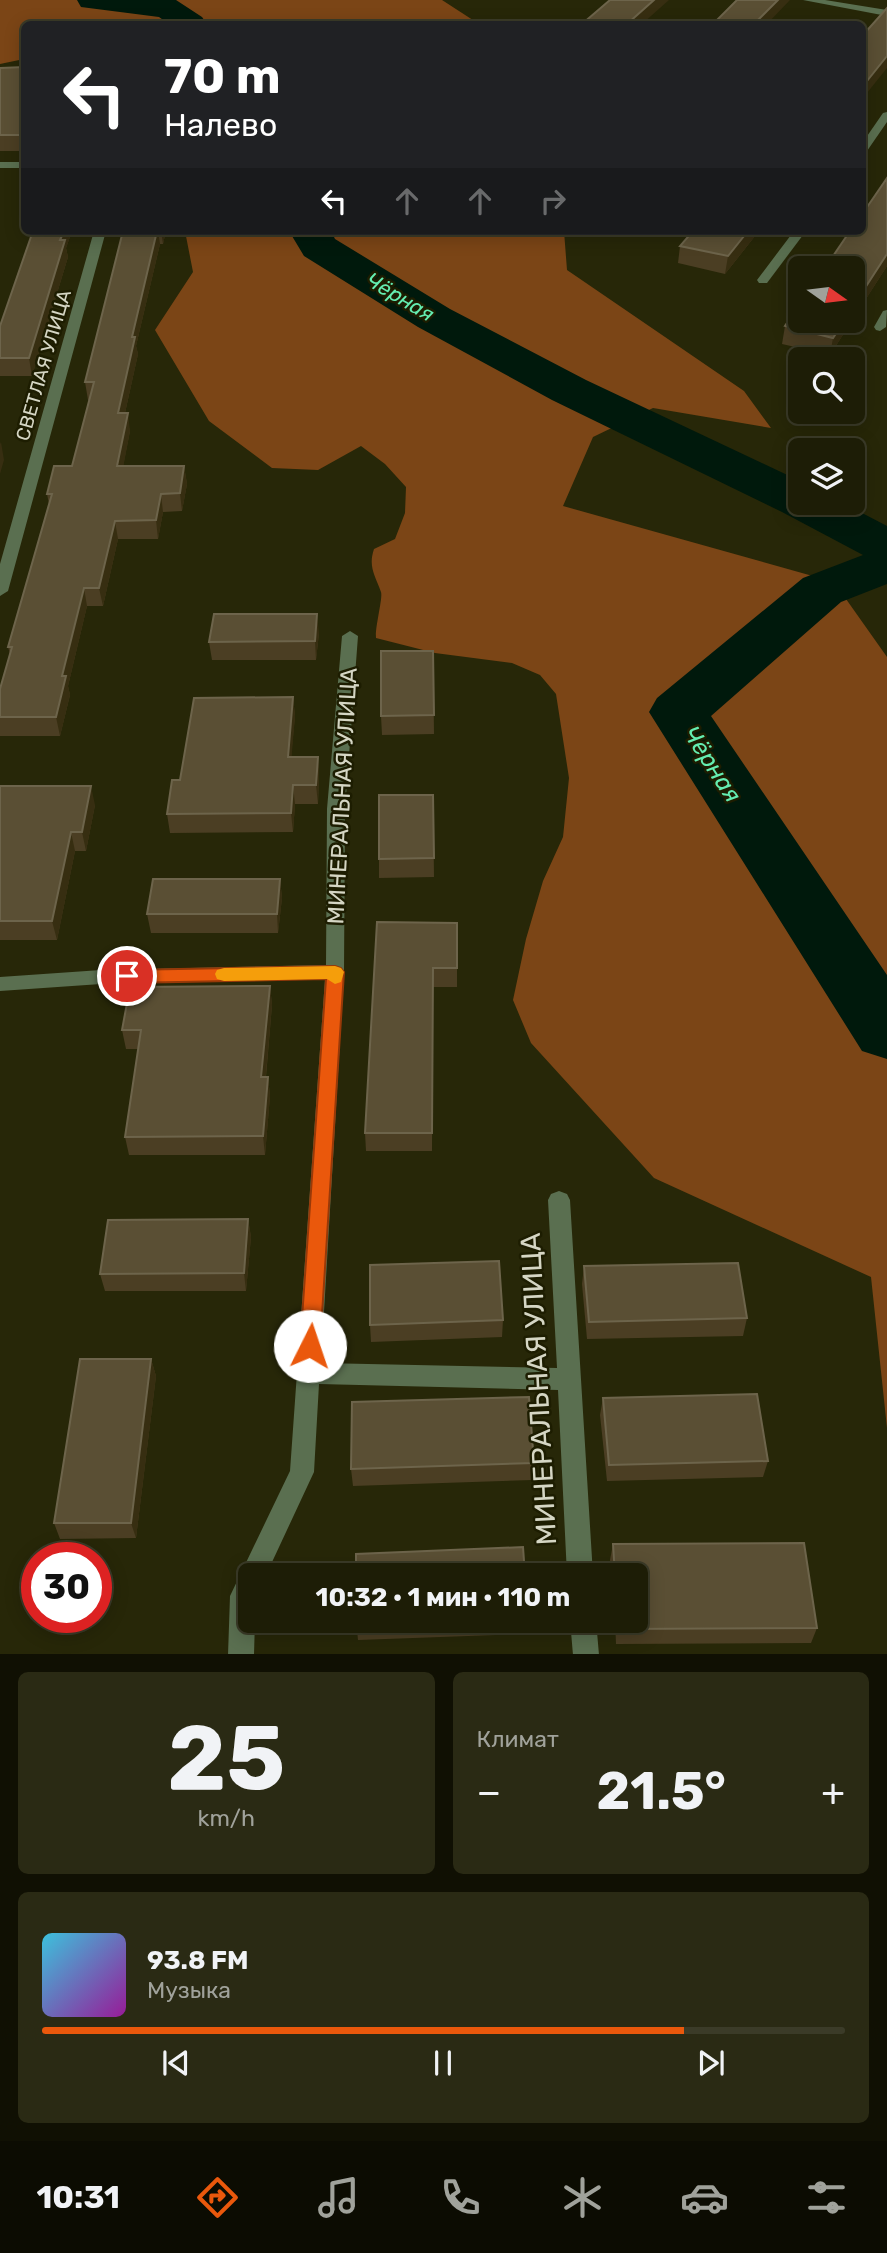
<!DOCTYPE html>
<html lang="ru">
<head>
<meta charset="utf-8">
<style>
	:root { --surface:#1d1d06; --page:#2a2a14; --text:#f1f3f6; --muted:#a0a29b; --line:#3b3b28; --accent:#ea580c }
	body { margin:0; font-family:Rubik,sans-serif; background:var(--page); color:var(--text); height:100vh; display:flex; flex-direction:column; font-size:26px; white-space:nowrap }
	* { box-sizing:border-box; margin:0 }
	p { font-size:23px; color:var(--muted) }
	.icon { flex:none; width:38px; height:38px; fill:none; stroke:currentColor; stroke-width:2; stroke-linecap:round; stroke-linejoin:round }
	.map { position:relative; height:1654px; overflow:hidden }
	.sheet { display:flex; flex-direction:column; gap:18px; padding:18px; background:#101003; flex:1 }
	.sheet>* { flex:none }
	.hud { position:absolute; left:21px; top:21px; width:845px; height:214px; border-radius:10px; box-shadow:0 4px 18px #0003,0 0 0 2px var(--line); background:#202124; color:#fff; overflow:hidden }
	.needle { width:46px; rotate:104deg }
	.buttons { position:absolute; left:788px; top:256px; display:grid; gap:14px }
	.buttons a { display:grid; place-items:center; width:77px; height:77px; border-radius:10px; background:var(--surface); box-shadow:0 4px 18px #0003,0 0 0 2px var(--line); font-size:35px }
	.speed { position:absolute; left:21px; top:1542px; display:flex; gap:14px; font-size:35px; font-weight:700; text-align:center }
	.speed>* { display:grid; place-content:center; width:91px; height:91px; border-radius:50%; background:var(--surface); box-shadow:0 4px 18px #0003,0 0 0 2px var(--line); line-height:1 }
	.speed .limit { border:10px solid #d22; background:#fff; color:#111 }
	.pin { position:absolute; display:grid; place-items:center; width:60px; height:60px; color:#fff; margin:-30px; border:4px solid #fff; border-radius:50%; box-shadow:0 2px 7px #0007 }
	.me { position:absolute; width:77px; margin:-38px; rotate:4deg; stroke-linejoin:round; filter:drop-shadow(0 0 5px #0008) }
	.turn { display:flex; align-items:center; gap:24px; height:147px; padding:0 28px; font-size:32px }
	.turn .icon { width:91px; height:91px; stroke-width:2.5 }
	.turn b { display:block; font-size:49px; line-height:60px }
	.lanes { display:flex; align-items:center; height:66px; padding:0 28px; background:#0003; justify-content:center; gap:35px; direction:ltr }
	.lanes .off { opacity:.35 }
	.big { font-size:52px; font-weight:700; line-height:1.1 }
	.sheet .tile { flex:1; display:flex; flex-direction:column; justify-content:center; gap:10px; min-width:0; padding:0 24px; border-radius:10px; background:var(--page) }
	.sheet .dial { align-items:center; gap:0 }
	.dial b { font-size:91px; line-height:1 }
	.song { display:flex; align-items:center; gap:21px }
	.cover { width:84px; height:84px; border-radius:10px; background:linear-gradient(135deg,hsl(190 70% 55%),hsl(300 70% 35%)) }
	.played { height:7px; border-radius:4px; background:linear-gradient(90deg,var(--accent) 80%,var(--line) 80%) }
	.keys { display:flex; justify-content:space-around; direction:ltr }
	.heat { display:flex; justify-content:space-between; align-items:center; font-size:38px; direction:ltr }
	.sheet .tiles { flex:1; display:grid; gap:18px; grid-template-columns:1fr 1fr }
	.tile:last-child { grid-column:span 2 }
	.trip { position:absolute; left:238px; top:1563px; width:410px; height:70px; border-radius:10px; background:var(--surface); box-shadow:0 4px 18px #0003,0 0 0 2px var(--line); font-weight:700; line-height:70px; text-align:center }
	.dock { display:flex; height:112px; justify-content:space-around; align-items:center; background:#0c0c02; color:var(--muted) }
	.dock .icon { width:49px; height:49px }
	.dock .selected { color:var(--accent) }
	.dock b { font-size:32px; color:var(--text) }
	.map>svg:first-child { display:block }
</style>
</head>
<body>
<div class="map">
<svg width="887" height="1655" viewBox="0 0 887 1655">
	<rect width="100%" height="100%" fill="#272708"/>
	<path fill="#7b4516" d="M 0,0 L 442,0 L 479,24 L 24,24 L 24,59 L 0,64 Z
		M 185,231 L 564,231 L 567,270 L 744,391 L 771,428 L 653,408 L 593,437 L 563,506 L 834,582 L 887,657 L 887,1428 L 871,1277 L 654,1178 L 531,1043 L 513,1000 L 526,939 L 543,881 L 563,837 L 569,778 L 556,694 L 540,675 L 512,663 L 435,653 L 376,638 C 375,627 383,598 381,592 C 375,575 368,567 374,549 L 395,539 L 405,513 L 406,487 L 385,464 L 361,446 L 318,470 L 272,468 L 209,421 L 155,330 L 193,272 Z"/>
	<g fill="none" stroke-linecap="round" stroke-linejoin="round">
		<path fill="#00190c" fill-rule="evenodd" d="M 77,0 L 176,0 L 202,17 L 207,24 L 169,24 L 159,17 L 81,7 Z
			M 289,231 L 331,231 L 335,239 L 450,309 L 586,380 L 800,481 L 800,502 L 841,502 L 887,526 L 887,584 L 841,602 L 711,716 L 887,975 L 887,1059 L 862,1051 L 649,712 L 657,698 L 803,578 L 863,555 L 782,512 L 552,400 L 418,327 L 304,256 Z"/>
		<path fill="#5a6f50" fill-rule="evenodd" d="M 803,0 L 825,0 L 887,10 L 887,16 Z
			M 887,112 L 887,122 L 867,151 L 863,152 L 863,142 L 883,113 Z
			M 0,162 L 24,162 L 24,168 L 0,168 Z
			M 94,231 L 106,231 L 8,591 L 0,596 L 0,564 Z
			M 794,231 L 806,231 L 767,283 L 759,283 L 757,280 Z
			M 887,310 L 886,327 L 880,331 L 876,330 L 874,327 L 883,311 Z
			M 350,631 L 358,636 L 345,809 L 344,972 L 321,1363 L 557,1368 L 548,1200 L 551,1194 L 559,1191 L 567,1194 L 570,1200 L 593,1575 L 567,1575 L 558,1390 L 319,1384 L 314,1472 L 266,1575 L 250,1575 L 250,1620 L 255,1620 L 254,1655 L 228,1655 L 230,1596 L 290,1471 L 325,979 L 101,984 L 0,991 L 0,977 L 101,970 L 326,965 L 327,809 L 342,636 Z
			M 570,1620 L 596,1620 L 599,1655 L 573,1655 Z"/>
	</g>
	<path fill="#4b3e23" d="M 0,68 L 24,74 L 24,151 L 0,151 Z
		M 887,178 L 887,266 L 830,355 L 782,344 L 785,326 Z
		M 33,231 L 72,231 L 66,248 L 68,257 L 32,376 L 0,376 L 0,326 Z
		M 123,231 L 166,231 L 163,244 L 160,244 L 136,346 L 138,354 L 125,413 L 130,431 L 123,466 L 184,466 L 187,484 L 182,511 L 163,512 L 158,539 L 118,539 L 103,606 L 87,606 L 68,686 L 70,695 L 60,736 L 0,736 L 0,689 L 10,654 L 8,647 L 49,504 L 47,494 L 72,466 L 89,400 L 88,400 L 85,382 Z
		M 693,231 L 759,231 L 725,274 L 678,263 L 680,246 Z
		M 319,633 L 316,660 L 212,660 L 209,642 Z
		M 433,651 L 434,734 L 382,735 L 381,716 Z
		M 293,697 L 295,716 L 291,757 L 318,757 L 319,776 L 318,804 L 295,804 L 293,832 L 170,833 L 167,814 L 180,780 Z
		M 0,786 L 95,805 L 86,851 L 75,851 L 57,940 L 0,940 Z
		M 433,795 L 434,877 L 379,878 L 379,859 Z
		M 280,879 L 282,898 L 278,933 L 151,933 L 147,914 Z
		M 377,922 L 457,923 L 457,987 L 433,987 L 432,1151 L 366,1151 L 365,1133 Z
		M 270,986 L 272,1005 L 266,1077 L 268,1077 L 270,1096 L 265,1155 L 129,1155 L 125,1137 L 138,1049 L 126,1049 L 122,1030 Z
		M 248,1219 L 251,1237 L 246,1291 L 105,1291 L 100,1274 Z
		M 584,1266 L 747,1318 L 743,1336 L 587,1339 L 582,1284 Z
		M 503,1320 L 502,1337 L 371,1342 L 370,1325 Z
		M 151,1359 L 156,1376 L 136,1538 L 60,1539 L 54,1523 Z
		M 603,1398 L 768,1461 L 763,1477 L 607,1481 L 600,1415 Z
		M 534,1463 L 532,1480 L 353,1486 L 351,1469 Z
		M 613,1544 L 817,1628 L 811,1643 L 616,1644 L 615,1620 L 635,1620 L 635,1575 L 611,1575 L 610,1560 Z
		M 356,1620 L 528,1620 L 526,1634 L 358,1640 Z"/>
	<path fill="#372e11" d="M 654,0 L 669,0 L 642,24 L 627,24 Z
		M 778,0 L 790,0 L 767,24 L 754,24 Z
		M 887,56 L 887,68 L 863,98 L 863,86 Z
		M 64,231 L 72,231 L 66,248 L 68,257 L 32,376 L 29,358 Z
		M 157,231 L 158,231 L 160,244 L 136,346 L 138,354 L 121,431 L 118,413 L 132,337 Z
		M 161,231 L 166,231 L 163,244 Z
		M 748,231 L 759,231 L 725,274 L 728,256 Z
		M 887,254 L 887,266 L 830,355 L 833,338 L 845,320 L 852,320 L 852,308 Z
		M 128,413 L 130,431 L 120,484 L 117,466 Z
		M 1,442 L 4,460 L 0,474 L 0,444 Z
		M 184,466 L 187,484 L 182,511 L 180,493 Z
		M 161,494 L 163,512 L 158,539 L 156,520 Z
		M 115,521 L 118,539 L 103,606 L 99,588 Z
		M 84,588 L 87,606 L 68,686 L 70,695 L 60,736 L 56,717 L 62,676 Z
		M 317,614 L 319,633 L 316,660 L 315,641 Z
		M 293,697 L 295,716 L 290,776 L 288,757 Z
		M 318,757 L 319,776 L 318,804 L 316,785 Z
		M 293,785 L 295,804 L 293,832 L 291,813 Z
		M 91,786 L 95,805 L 86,851 L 82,832 Z
		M 71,832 L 75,851 L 57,940 L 52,921 Z
		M 280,879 L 282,898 L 278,933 L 277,914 Z
		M 270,986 L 272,1005 L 264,1096 L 261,1077 Z
		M 268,1077 L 270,1096 L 265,1155 L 263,1136 Z
		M 248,1219 L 251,1237 L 246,1291 L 244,1273 Z
		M 151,1359 L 156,1376 L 136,1538 L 131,1523 Z"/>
	<path fill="#5a4f34" stroke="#6d644b" stroke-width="2" d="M 610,0 L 654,0 L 627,24 L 582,24 Z
		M 737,0 L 778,0 L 754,24 L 713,24 Z
		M 887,8 L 887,56 L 863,86 L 863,35 Z
		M 24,67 L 24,74 L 21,84 L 24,84 L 24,135 L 0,135 L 0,68 Z
		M 887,178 L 887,254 L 852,308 L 852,268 L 825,268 L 850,231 L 863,231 L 863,213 Z
		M 33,231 L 64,231 L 60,240 L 65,240 L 29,358 L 0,358 L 0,326 Z
		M 123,231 L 157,231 L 132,337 L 135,337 L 118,413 L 128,413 L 117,466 L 184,466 L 180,493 L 161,494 L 156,520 L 115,521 L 99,588 L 84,588 L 62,676 L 66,676 L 56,717 L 0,717 L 0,689 L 12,647 L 8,647 L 52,494 L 47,494 L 54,466 L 72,466 L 94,382 L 85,382 Z
		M 693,231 L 748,231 L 728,256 L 680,246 Z
		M 800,304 L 800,320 L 845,320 L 833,338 L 785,326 Z
		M 214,614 L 317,614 L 315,641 L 209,642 Z
		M 381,651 L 433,651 L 434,715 L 381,716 Z
		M 293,697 L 288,757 L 318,757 L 316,785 L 293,785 L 291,813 L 167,814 L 172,780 L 180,780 L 194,698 Z
		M 0,786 L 91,786 L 82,832 L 71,832 L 52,921 L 0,921 Z
		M 379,795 L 433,795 L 434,858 L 379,859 Z
		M 153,879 L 280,879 L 277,914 L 147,914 Z
		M 377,922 L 457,923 L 457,968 L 433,968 L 432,1133 L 365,1133 Z
		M 270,986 L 261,1077 L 268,1077 L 263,1136 L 125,1137 L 141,1030 L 122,1030 L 130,987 Z
		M 248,1219 L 244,1273 L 100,1274 L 108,1220 Z
		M 499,1261 L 503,1320 L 370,1325 L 370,1265 Z
		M 738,1263 L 747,1318 L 589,1322 L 584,1266 Z
		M 80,1359 L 151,1359 L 131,1523 L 54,1523 Z
		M 757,1394 L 768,1461 L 609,1465 L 603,1398 Z
		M 529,1397 L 534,1463 L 351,1469 L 352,1402 Z
		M 804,1543 L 817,1628 L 619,1629 L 619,1620 L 635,1620 L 635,1575 L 615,1575 L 613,1544 Z
		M 523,1547 L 525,1575 L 356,1575 L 356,1554 Z
		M 356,1620 L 478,1620 L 356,1625 Z"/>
	<path fill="#ea580c" stroke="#983908" stroke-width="2" d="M 335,966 L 341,968 L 344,972 L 320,1346 L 317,1353 L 310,1355 L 303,1353 L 300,1346 L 326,979 L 127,983 L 121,981 L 118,976 L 121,972 L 127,970 Z"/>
	<path fill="#f59e0b" d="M 335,966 L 341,968 L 344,972 L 341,982 L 335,984 L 327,979 L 224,981 L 217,979 L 215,974 L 217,970 L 224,968 Z"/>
	<g text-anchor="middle" stroke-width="5" stroke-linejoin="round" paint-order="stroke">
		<g font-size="19" fill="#d5d6c4" stroke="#1d1d01">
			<text transform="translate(43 365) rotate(-74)" y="7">СВЕТЛАЯ УЛИЦА</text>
		</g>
		<g font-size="21" font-style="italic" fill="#64edb1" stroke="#1d1d01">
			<text transform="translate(400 297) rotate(31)" y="7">Чёрная</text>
		</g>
		<g font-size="23" fill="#d5d6c4" stroke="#1d1d01">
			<text transform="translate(342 796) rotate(-87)" y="8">МИНЕРАЛЬНАЯ УЛИЦА</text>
		</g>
		<g font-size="24" font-style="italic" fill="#64edb1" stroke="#1d1d01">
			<text transform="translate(712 764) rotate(57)" y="8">Чёрная</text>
		</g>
		<g font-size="28" fill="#d5d6c4" stroke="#1d1d01">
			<text transform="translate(538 1389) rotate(-93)" y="10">МИНЕРАЛЬНАЯ УЛИЦА</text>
		</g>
	</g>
</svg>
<div class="buttons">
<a><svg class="needle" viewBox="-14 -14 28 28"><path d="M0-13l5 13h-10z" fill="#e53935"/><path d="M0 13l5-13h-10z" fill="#a0a29b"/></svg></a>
<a><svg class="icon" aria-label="search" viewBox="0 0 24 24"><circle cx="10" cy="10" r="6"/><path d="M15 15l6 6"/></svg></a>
<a><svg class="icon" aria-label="layers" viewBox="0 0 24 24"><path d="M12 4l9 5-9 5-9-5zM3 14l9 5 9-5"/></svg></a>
</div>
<div class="speed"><div class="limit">30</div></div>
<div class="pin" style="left:127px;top:976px;background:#d93025"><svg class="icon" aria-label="arrive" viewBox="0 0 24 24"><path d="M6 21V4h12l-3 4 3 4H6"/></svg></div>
<svg class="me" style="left:310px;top:1346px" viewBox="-20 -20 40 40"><circle r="19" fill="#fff"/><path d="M0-13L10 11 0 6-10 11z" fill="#ea580c"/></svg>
<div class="trip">10:32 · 1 мин · 110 m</div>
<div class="hud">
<div class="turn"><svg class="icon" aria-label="left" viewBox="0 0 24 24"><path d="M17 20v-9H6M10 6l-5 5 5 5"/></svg><div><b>70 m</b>Налево</div></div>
<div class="lanes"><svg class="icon" aria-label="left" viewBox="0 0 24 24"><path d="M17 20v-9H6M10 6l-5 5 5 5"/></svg><svg class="icon off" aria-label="ahead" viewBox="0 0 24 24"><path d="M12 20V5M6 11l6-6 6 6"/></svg><svg class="icon off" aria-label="ahead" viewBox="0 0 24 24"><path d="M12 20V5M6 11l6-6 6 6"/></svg><svg class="icon off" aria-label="right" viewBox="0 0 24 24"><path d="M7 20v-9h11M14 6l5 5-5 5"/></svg></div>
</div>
</div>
<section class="sheet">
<div class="tiles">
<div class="tile dial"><b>25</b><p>km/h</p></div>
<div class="tile"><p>Климат</p>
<div class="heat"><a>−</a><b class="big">21.5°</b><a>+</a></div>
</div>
<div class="tile">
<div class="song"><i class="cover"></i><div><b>93.8 FM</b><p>Музыка</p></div></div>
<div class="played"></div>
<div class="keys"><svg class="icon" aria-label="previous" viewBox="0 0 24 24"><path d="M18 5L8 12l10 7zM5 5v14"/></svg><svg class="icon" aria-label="pause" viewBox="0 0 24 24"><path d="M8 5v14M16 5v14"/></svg><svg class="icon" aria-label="next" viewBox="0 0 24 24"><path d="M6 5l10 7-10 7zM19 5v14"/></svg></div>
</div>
</div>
</section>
<nav class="dock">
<b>10:31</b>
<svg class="icon selected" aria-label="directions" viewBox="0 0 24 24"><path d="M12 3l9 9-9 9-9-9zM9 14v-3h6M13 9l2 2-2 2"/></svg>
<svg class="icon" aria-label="music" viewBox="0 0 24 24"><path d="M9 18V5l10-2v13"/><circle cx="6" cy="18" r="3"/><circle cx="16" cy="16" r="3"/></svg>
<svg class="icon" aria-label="phone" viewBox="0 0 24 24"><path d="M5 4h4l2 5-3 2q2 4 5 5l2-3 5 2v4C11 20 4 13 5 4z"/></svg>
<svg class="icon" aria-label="climate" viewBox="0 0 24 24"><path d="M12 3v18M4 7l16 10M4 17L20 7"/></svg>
<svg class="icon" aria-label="car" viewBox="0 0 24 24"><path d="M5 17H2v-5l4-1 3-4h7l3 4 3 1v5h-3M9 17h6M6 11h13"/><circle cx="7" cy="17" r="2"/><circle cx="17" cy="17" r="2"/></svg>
<svg class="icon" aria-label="filters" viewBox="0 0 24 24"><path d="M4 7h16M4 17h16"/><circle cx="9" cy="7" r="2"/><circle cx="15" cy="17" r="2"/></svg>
</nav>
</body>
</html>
